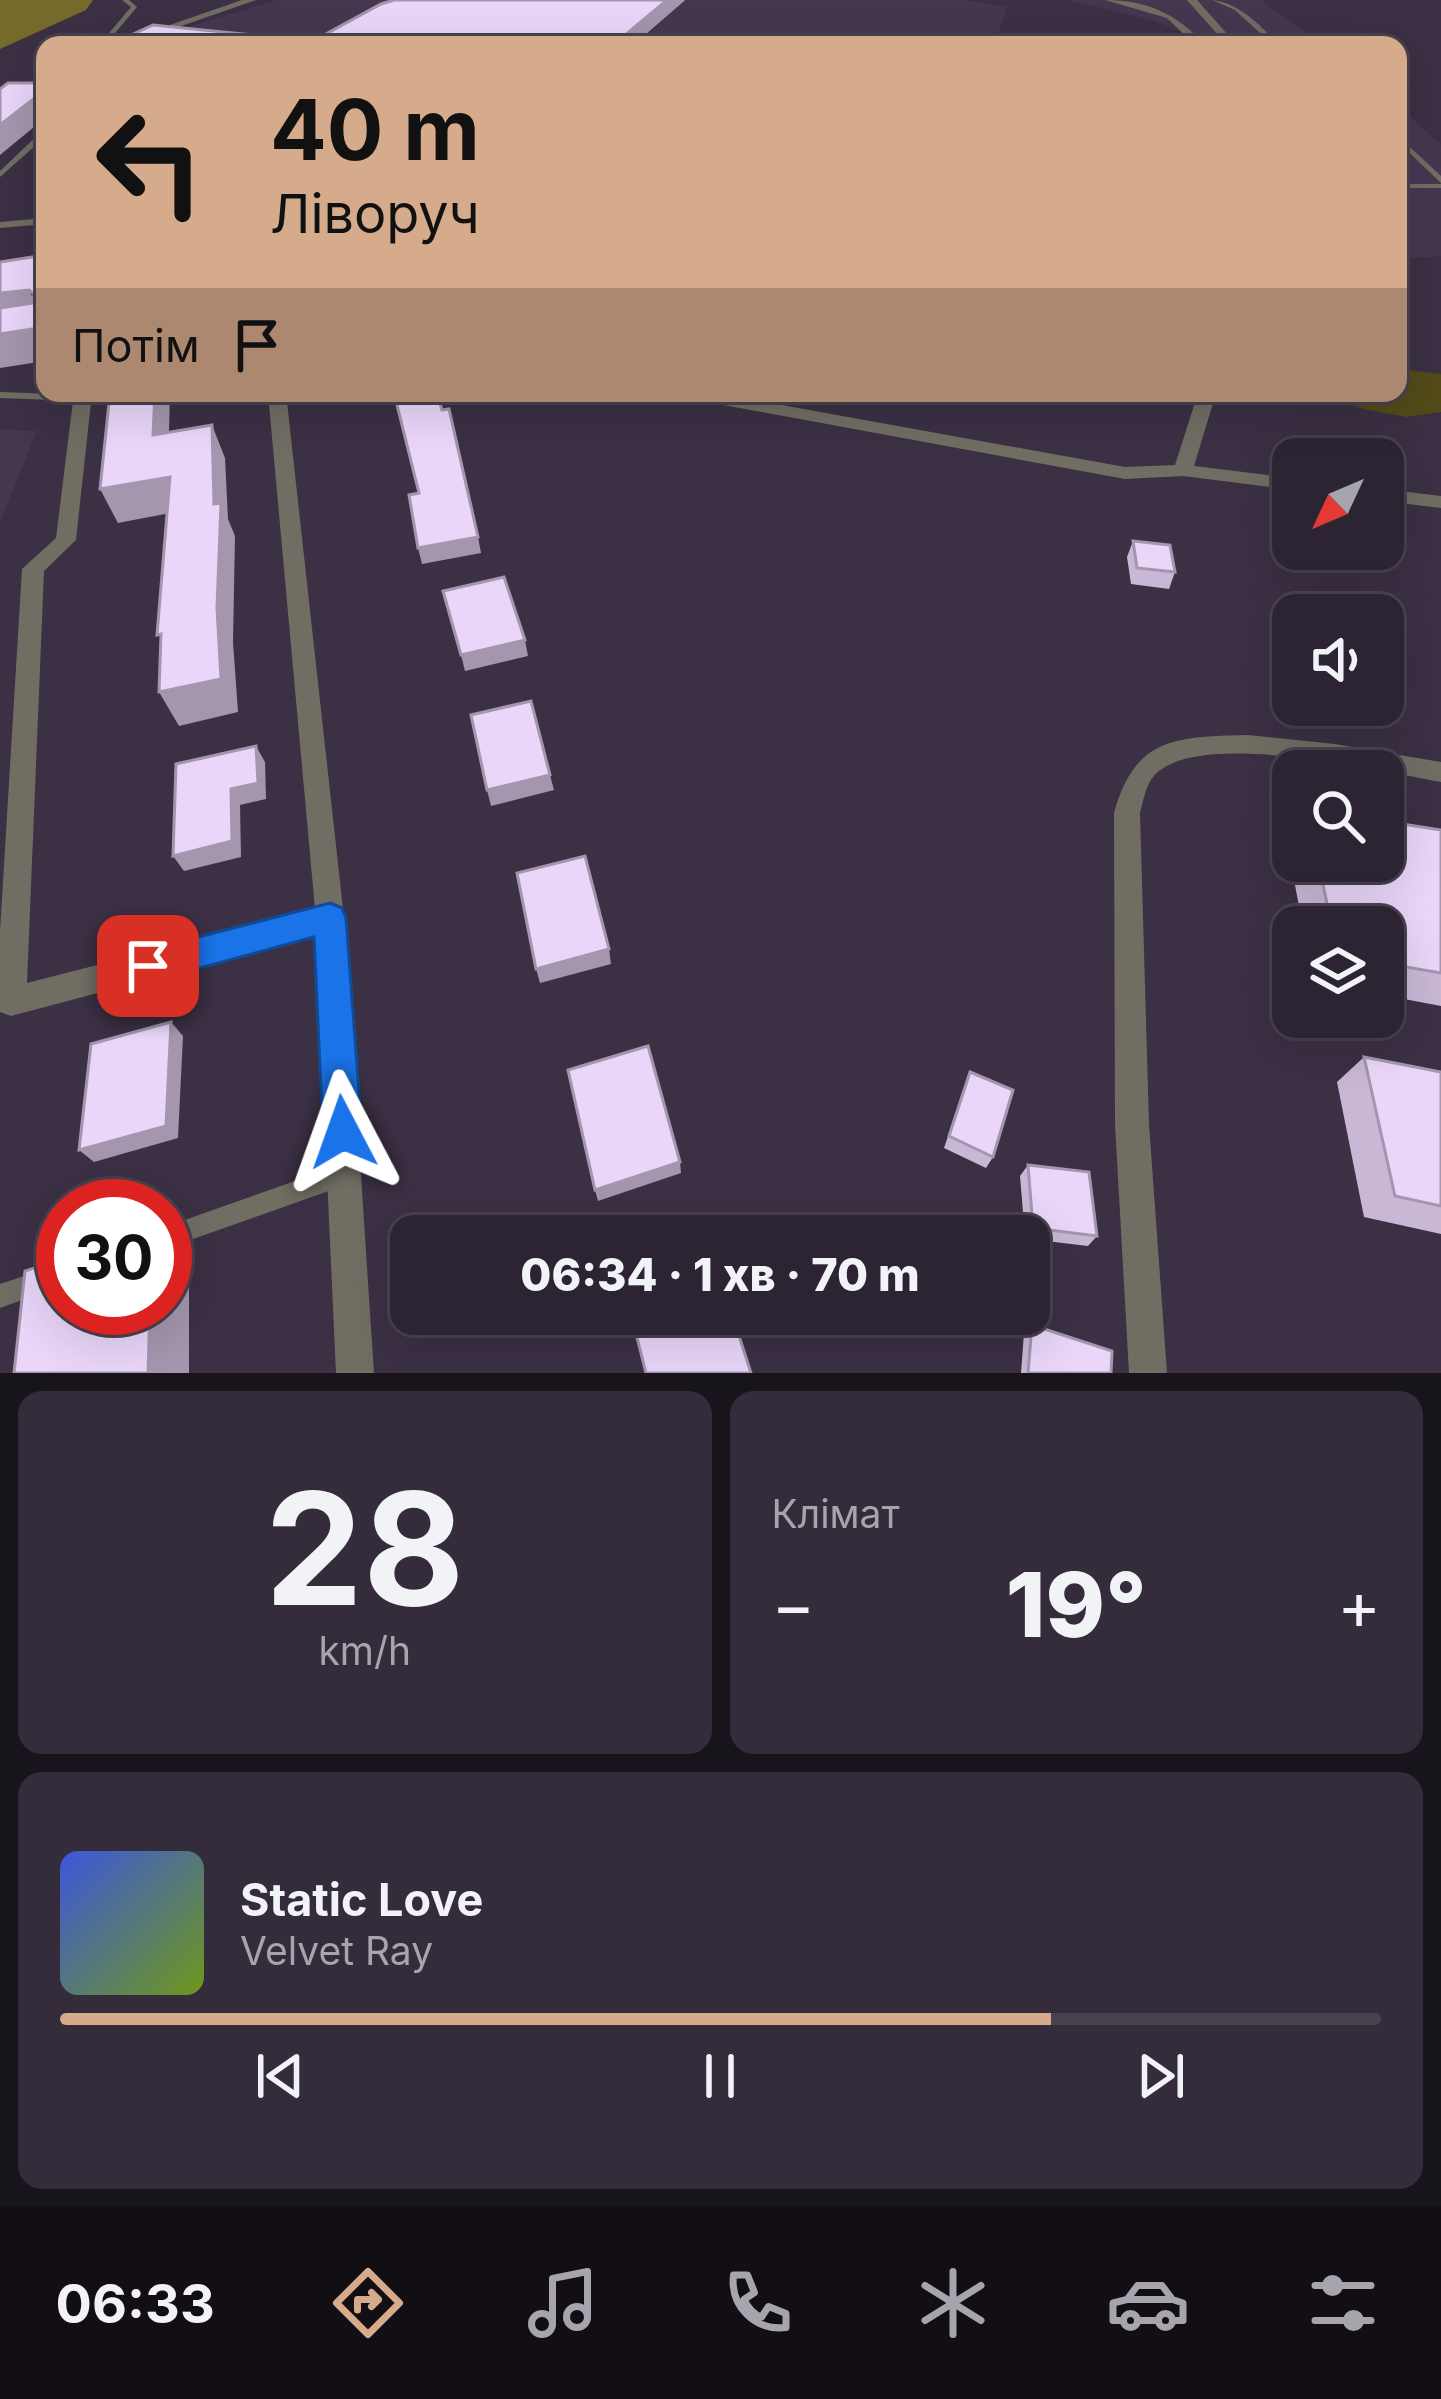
<!DOCTYPE html>
<html lang="uk">
<head>
<meta charset="utf-8">
<style>
	:root { --surface:#2c2433; --page:#342c3b; --text:#f1f3f6; --muted:#a6a4ac; --line:#48414e; --accent:#d6ab8b }
	body { margin:0; font-family:Inter,sans-serif; background:var(--page); color:var(--text); height:100vh; display:flex; flex-direction:column; font-size:45px; white-space:nowrap }
	* { box-sizing:border-box; margin:0 }
	p { font-size:39px; color:var(--muted) }
	.icon { flex:none; width:66px; height:66px; fill:none; stroke:currentColor; stroke-width:2; stroke-linecap:round; stroke-linejoin:round }
	.map { position:relative; height:1373px; overflow:hidden }
	.details { display:flex; flex-direction:column; gap:18px; padding:18px; background:#18141c; flex:1 }
	.details>* { flex:none }
	.guide { position:absolute; left:36px; top:36px; width:1371px; height:366px; border-radius:24px; box-shadow:0 12px 48px #0002,0 0 0 3px var(--line); background:#d6ab8b; color:#111; overflow:hidden }
	.needle { width:78px; rotate:226deg }
	.tools { position:absolute; left:1272px; top:438px; display:grid; gap:24px }
	.tools a { display:grid; place-items:center; width:132px; height:132px; border-radius:24px; background:var(--surface); box-shadow:0 12px 48px #0002,0 0 0 3px var(--line); font-size:60px }
	.speed { position:absolute; left:36px; top:1179px; display:flex; gap:24px; font-size:60px; font-weight:700; text-align:center }
	.speed>* { display:grid; place-content:center; width:156px; height:156px; border-radius:50%; background:var(--surface); box-shadow:0 12px 48px #0002,0 0 0 3px var(--line); line-height:1 }
	.speed .limit { border:18px solid #d22; background:#fff; color:#111 }
	.pin { position:absolute; display:grid; place-items:center; width:102px; height:102px; color:#fff; margin:-51px; border-radius:24px; box-shadow:0 6px 18px #0006 }
	.me { position:absolute; width:132px; margin:-66px; rotate:356deg; stroke-linejoin:round; filter:drop-shadow(0 0 9px #0008) }
	.turn { display:flex; align-items:center; gap:42px; height:252px; padding:0 36px; font-size:54px }
	.turn .icon { width:156px; height:156px; stroke-width:2.5 }
	.turn b { display:block; font-size:84px; line-height:102px }
	.then { display:flex; align-items:center; height:114px; padding:0 36px; background:#0003; gap:24px; font-size:45px }
	.big { font-size:90px; font-weight:800; line-height:1.1 }
	.details .tile { flex:1; display:flex; flex-direction:column; justify-content:center; gap:18px; min-width:0; padding:0 42px; border-radius:24px; background:var(--page) }
	.details .dial { align-items:center; gap:0 }
	.dial b { font-size:156px; line-height:1 }
	.song { display:flex; align-items:center; gap:36px }
	.cover { width:144px; height:144px; border-radius:18px; background:linear-gradient(135deg,hsl(230 70% 55%),hsl(80 70% 35%)) }
	.played { height:12px; border-radius:6px; background:linear-gradient(90deg,var(--accent) 75%,var(--line) 75%) }
	.keys { display:flex; justify-content:space-around; direction:ltr }
	.heat { display:flex; justify-content:space-between; align-items:center; font-size:66px; direction:ltr }
	.details .tiles { flex:1; display:grid; gap:18px; grid-template-columns:1fr 1fr }
	.tile:last-child { grid-column:span 2 }
	.trip { position:absolute; left:390px; top:1215px; width:660px; height:120px; border-radius:24px; background:var(--surface); box-shadow:0 12px 48px #0002,0 0 0 3px var(--line); font-weight:800; line-height:120px; text-align:center }
	.menu { display:flex; height:192px; justify-content:space-around; align-items:center; background:#120e14; color:var(--muted) }
	.menu .icon { width:84px; height:84px }
	.menu .selected { color:var(--accent) }
	.menu b { font-size:54px; color:var(--text) }
	.map>svg:first-child { display:block }
</style>
</head>
<body>
<div class="map">
<svg width="1441" height="1373" viewBox="0 0 1441 1373">
	<rect width="100%" height="100%" fill="#3b3044"/>
	<path fill="#463751" d="M 277,0 L 966,0 L 1007,7 L 995,45 L 129,45 Z
		M 1069,0 L 1261,0 L 1322,45 L 1218,45 L 1151,20 Z
		M 1398,105 L 1441,145 L 1441,256 L 1398,259 Z
		M 0,429 L 37,431 L 0,522 Z"/>
	<path fill="#524a18" d="M 1398,369 L 1441,374 L 1441,412 L 1406,417 L 1363,409 L 1331,395 L 1398,393 Z"/>
	<path fill="#766b2a" d="M 0,0 L 93,0 L 86,10 L 0,49 Z"/>
	<g fill="none" stroke-linecap="round" stroke-linejoin="round">
		<path fill="#706e63" fill-rule="evenodd" d="M 122,0 L 129,0 L 137,7 L 105,45 L 99,45 L 131,7 Z
			M 1212,0 C 1240,3 1260,26 1280,45 L 1273,45 L 1235,10 Z
			M 42,131 L 45,131 L 45,137 L 0,177 L 0,171 Z
			M 1398,136 L 1441,176 L 1441,183 L 1398,142 Z
			M 1398,184 L 1441,184 L 1441,188 L 1398,188 Z
			M 45,218 L 45,224 L 0,228 L 0,222 Z
			M 0,392 L 82,395 L 88,398 L 82,401 L 0,398 Z
			M 343,1164 L 351,1167 L 354,1175 L 351,1183 L 165,1249 L 165,1227 Z
			M 63,1263 L 63,1285 L 0,1308 L 0,1284 Z"/>
		<path fill="#706e63" fill-rule="evenodd" d="M 242,0 L 256,0 L 127,45 L 112,45 Z
			M 1105,0 C 1149,0 1177,15 1206,45 L 1195,45 L 1167,18 Z
			M 1187,0 L 1197,0 L 1237,45 L 1227,45 Z
			M 74,393 L 92,393 L 76,540 L 44,571 L 27,983 L 315,909 L 268,393 L 286,393 L 344,918 L 374,1373 L 336,1373 L 316,935 L 11,1016 L 0,1012 L 0,931 L 22,569 L 56,538 Z
			M 677,393 L 715,393 L 1125,467 L 1175,465 L 1198,393 L 1216,393 L 1194,466 L 1293,478 L 1293,490 L 1183,476 L 1125,479 L 686,398 Z
			M 1383,489 L 1441,496 L 1441,508 L 1383,501 Z
			M 1248,735 L 1335,744 L 1441,762 L 1441,782 C 1379,771 1210,731 1159,771 C 1146,781 1144,799 1140,813 L 1149,1124 L 1167,1373 L 1129,1373 L 1115,1124 L 1114,813 C 1135,736 1177,737 1248,735 Z"/>
	</g>
	<path fill="#c8b8d6" d="M 394,0 L 685,0 L 633,45 L 109,45 L 313,41 Z
		M 1133,541 L 1175,572 L 1169,589 L 1131,584 L 1127,557 Z
		M 1293,829 L 1293,861 L 1383,861 L 1441,830 L 1441,1006 L 1383,995 L 1383,927 L 1303,927 L 1286,838 Z
		M 1364,1057 L 1441,1072 L 1441,1234 L 1364,1217 L 1337,1082 Z
		M 970,1072 L 993,1157 L 986,1168 L 944,1148 Z
		M 1028,1165 L 1097,1236 L 1088,1246 L 1029,1239 L 1029,1236 L 1025,1236 L 1020,1176 Z
		M 1032,1325 L 1111,1373 L 1021,1373 L 1024,1333 Z"/>
	<path fill="#a396ae" d="M 667,0 L 685,0 L 633,45 L 618,45 L 618,41 Z
		M 562,36 L 563,45 L 550,45 Z
		M 45,90 L 45,118 L 0,155 L 0,125 Z
		M 29,290 L 44,321 L 0,326 L 0,293 Z
		M 45,327 L 45,361 L 0,368 L 0,334 Z
		M 155,393 L 170,393 L 168,468 L 153,435 Z
		M 212,425 L 225,458 L 228,519 L 235,536 L 233,642 L 238,712 L 179,726 L 159,692 L 217,608 Z
		M 170,477 L 186,510 L 118,523 L 100,489 Z
		M 478,537 L 481,553 L 422,564 L 418,548 Z
		M 525,640 L 528,656 L 465,671 L 461,655 Z
		M 256,746 L 265,762 L 266,799 L 240,805 L 241,857 L 184,871 L 173,856 Z
		M 550,775 L 554,790 L 491,806 L 487,790 Z
		M 609,949 L 611,964 L 540,983 L 536,969 Z
		M 171,1022 L 183,1036 L 178,1138 L 94,1162 L 79,1150 Z
		M 680,1162 L 681,1173 L 598,1201 L 595,1190 Z
		M 165,1237 L 189,1256 L 189,1373 L 148,1373 L 150,1308 L 165,1308 Z"/>
	<path fill="#e9d6f9" stroke="#a396ae" stroke-width="3" d="M 394,0 L 667,0 L 618,41 L 562,36 L 550,45 L 109,45 L 153,25 L 313,41 L 381,4 Z
		M 8,83 L 45,83 L 45,90 L 0,125 L 0,89 Z
		M 45,255 L 45,327 L 0,334 L 0,308 L 33,303 L 34,294 L 29,290 L 0,293 L 0,262 Z
		M 110,393 L 155,393 L 153,435 L 212,425 L 214,504 L 221,503 L 217,608 L 221,679 L 159,692 L 161,634 L 157,635 L 170,477 L 100,489 Z
		M 394,393 L 437,393 L 442,410 L 449,409 L 478,537 L 418,548 L 409,495 L 419,493 Z
		M 1133,541 L 1170,545 L 1175,572 L 1137,568 Z
		M 504,577 L 525,640 L 461,655 L 443,591 Z
		M 531,701 L 550,775 L 487,790 L 471,715 Z
		M 256,746 L 258,783 L 231,789 L 232,841 L 173,856 L 176,764 Z
		M 1383,821 L 1441,830 L 1441,973 L 1383,963 L 1383,927 L 1332,927 L 1318,861 L 1383,861 Z
		M 585,856 L 609,949 L 536,969 L 517,873 Z
		M 171,1022 L 166,1126 L 79,1150 L 91,1044 Z
		M 648,1046 L 680,1162 L 595,1190 L 568,1070 Z
		M 1364,1057 L 1441,1072 L 1441,1206 L 1395,1196 Z
		M 970,1072 L 1013,1090 L 993,1157 L 949,1136 Z
		M 1028,1165 L 1089,1172 L 1097,1236 L 1033,1228 Z
		M 63,1258 L 63,1308 L 150,1308 L 148,1373 L 14,1373 L 25,1271 Z
		M 631,1314 L 732,1314 L 751,1373 L 646,1373 Z
		M 1032,1325 L 1112,1351 L 1111,1373 L 1028,1373 Z"/>
	<path fill="#1a73e8" stroke="#114b97" stroke-width="3" d="M 330,903 L 342,908 L 346,918 L 362,1132 L 356,1145 L 343,1151 L 329,1145 L 323,1132 L 314,937 L 148,982 L 136,977 L 131,966 L 136,955 L 148,950 Z"/>
</svg>
<div class="tools">
<a><svg class="needle" viewBox="-14 -14 28 28"><path d="M0-13l5 13h-10z" fill="#e53935"/><path d="M0 13l5-13h-10z" fill="#a6a4ac"/></svg></a>
<a><svg class="icon" aria-label="sound" viewBox="0 0 24 24"><path d="M4 9h4l5-4v14l-5-4H4zM17 9q2 3 0 6"/></svg></a>
<a><svg class="icon" aria-label="search" viewBox="0 0 24 24"><circle cx="10" cy="10" r="6"/><path d="M15 15l6 6"/></svg></a>
<a><svg class="icon" aria-label="layers" viewBox="0 0 24 24"><path d="M12 4l9 5-9 5-9-5zM3 14l9 5 9-5"/></svg></a>
</div>
<div class="speed"><div class="limit">30</div></div>
<div class="pin" style="left:148px;top:966px;background:#d93025"><svg class="icon" aria-label="arrive" viewBox="0 0 24 24"><path d="M6 21V4h12l-3 4 3 4H6"/></svg></div>
<svg class="me" style="left:343px;top:1132px" viewBox="-20 -20 40 40"><path d="M0-17L14 15 0 8-14 15z" fill="#1a73e8" stroke="#fff" stroke-width="4"/></svg>
<div class="trip">06:34 · 1 хв · 70 m</div>
<div class="guide">
<div class="turn"><svg class="icon" aria-label="left" viewBox="0 0 24 24"><path d="M17 20v-9H6M10 6l-5 5 5 5"/></svg><div><b>40 m</b>Ліворуч</div></div>
<div class="then">Потім<svg class="icon" aria-label="arrive" viewBox="0 0 24 24"><path d="M6 21V4h12l-3 4 3 4H6"/></svg></div>
</div>
</div>
<section class="details">
<div class="tiles">
<div class="tile dial"><b>28</b><p>km/h</p></div>
<div class="tile"><p>Клімат</p>
<div class="heat"><a>−</a><b class="big">19°</b><a>+</a></div>
</div>
<div class="tile">
<div class="song"><i class="cover"></i><div><b>Static Love</b><p>Velvet Ray</p></div></div>
<div class="played"></div>
<div class="keys"><svg class="icon" aria-label="previous" viewBox="0 0 24 24"><path d="M18 5L8 12l10 7zM5 5v14"/></svg><svg class="icon" aria-label="pause" viewBox="0 0 24 24"><path d="M8 5v14M16 5v14"/></svg><svg class="icon" aria-label="next" viewBox="0 0 24 24"><path d="M6 5l10 7-10 7zM19 5v14"/></svg></div>
</div>
</div>
</section>
<nav class="menu">
<b>06:33</b>
<svg class="icon selected" aria-label="directions" viewBox="0 0 24 24"><path d="M12 3l9 9-9 9-9-9zM9 14v-3h6M13 9l2 2-2 2"/></svg>
<svg class="icon" aria-label="music" viewBox="0 0 24 24"><path d="M9 18V5l10-2v13"/><circle cx="6" cy="18" r="3"/><circle cx="16" cy="16" r="3"/></svg>
<svg class="icon" aria-label="phone" viewBox="0 0 24 24"><path d="M5 4h4l2 5-3 2q2 4 5 5l2-3 5 2v4C11 20 4 13 5 4z"/></svg>
<svg class="icon" aria-label="climate" viewBox="0 0 24 24"><path d="M12 3v18M4 7l16 10M4 17L20 7"/></svg>
<svg class="icon" aria-label="car" viewBox="0 0 24 24"><path d="M5 17H2v-5l4-1 3-4h7l3 4 3 1v5h-3M9 17h6M6 11h13"/><circle cx="7" cy="17" r="2"/><circle cx="17" cy="17" r="2"/></svg>
<svg class="icon" aria-label="filters" viewBox="0 0 24 24"><path d="M4 7h16M4 17h16"/><circle cx="9" cy="7" r="2"/><circle cx="15" cy="17" r="2"/></svg>
</nav>
</body>
</html>
